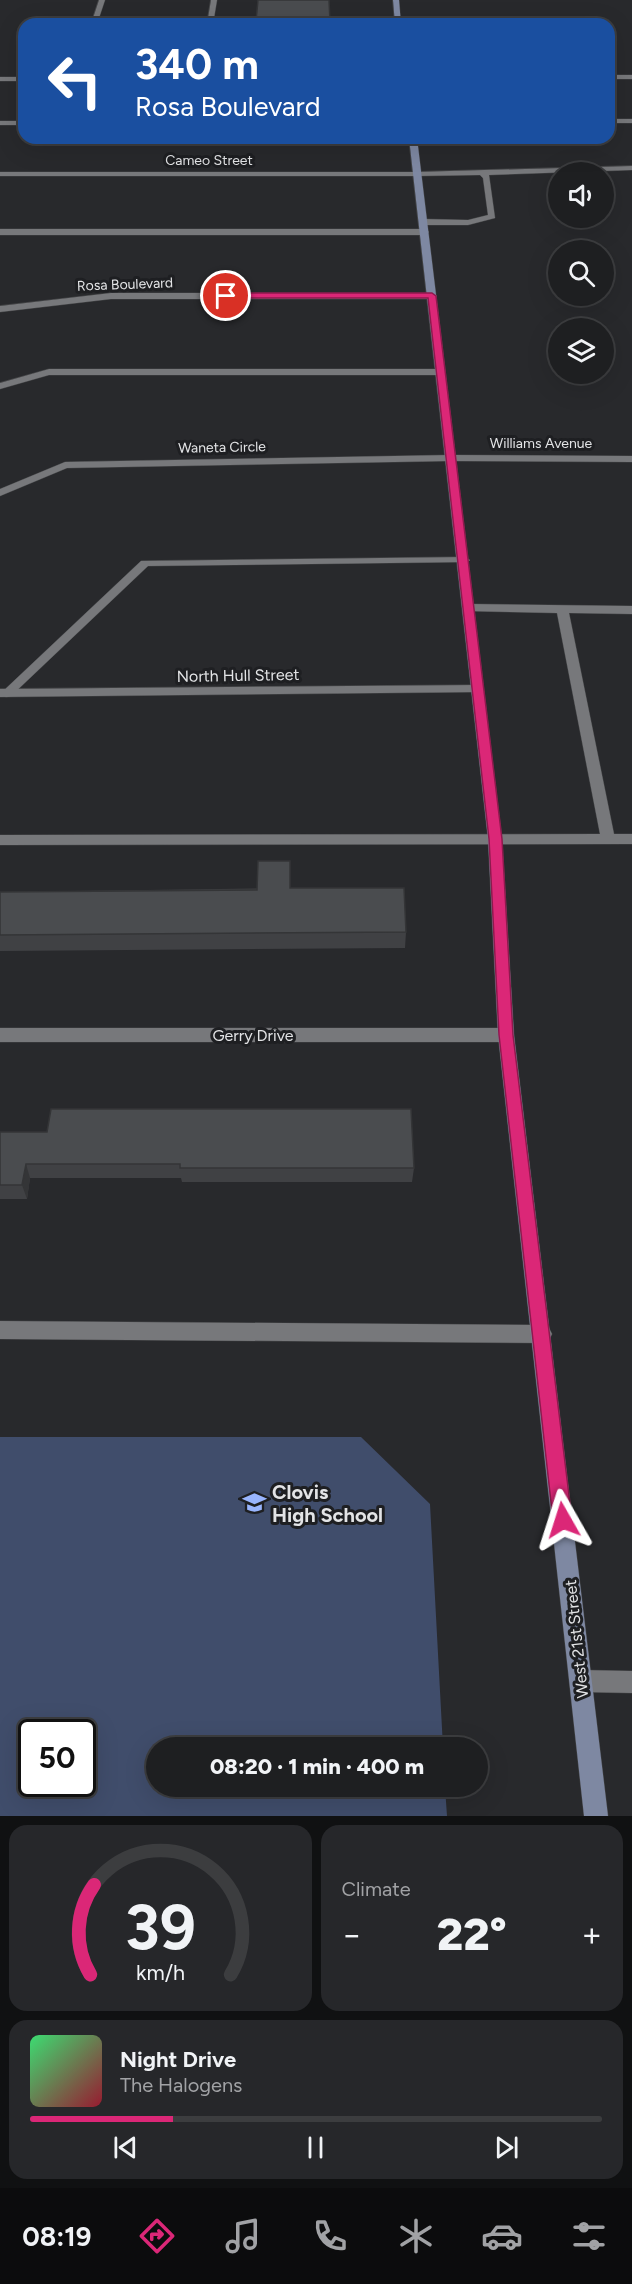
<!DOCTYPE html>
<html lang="en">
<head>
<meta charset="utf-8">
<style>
	:root { --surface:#1e1f21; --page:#26272a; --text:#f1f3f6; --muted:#a1a2a5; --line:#3c3d3f; --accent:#db2777 }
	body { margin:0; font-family:Figtree,sans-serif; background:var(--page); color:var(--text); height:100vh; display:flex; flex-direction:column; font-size:22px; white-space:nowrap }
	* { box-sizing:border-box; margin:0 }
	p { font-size:20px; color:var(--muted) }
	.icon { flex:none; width:33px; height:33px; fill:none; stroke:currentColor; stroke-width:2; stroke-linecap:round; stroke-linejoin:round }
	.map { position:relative; height:1816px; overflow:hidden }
	.details { display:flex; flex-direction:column; gap:9px; padding:9px; background:#101112; flex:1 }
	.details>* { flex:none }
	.top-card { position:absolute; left:18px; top:18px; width:597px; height:126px; border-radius:18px; box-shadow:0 6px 24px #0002,0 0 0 2px var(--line); background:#1a4fa0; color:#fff; overflow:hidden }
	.controls { position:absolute; left:548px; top:162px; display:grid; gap:12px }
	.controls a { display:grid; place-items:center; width:66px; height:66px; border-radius:50%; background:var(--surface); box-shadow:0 6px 24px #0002,0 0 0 2px var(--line); font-size:30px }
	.speed { position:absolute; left:18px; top:1719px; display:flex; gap:12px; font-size:30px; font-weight:700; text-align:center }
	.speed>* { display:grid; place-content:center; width:78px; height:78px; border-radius:50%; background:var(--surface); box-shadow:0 6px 24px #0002,0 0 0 2px var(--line); line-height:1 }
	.speed .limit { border:3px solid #111; border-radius:9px; background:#fff; color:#111 }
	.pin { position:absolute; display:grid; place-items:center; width:51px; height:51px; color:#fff; margin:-26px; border:3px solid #fff; border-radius:50%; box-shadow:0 2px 6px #0007 }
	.me { position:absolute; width:66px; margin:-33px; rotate:354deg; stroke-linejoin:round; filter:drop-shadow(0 0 4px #0008) }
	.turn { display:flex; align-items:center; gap:21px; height:126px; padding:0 18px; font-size:27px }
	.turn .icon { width:78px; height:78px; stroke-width:2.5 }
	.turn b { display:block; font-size:42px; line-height:51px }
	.big { font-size:45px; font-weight:800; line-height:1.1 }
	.details .card { flex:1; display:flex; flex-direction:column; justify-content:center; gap:9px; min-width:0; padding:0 21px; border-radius:18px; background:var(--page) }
	.details .dial { align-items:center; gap:0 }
	.dial svg { height:156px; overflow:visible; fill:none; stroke:var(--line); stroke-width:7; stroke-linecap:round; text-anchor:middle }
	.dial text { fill:var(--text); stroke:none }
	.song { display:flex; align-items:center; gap:18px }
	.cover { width:72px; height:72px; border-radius:9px; background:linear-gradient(135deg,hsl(140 70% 55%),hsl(350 70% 35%)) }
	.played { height:6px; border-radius:3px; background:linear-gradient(90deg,var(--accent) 25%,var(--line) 25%) }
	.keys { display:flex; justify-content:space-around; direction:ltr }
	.heat { display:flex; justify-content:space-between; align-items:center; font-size:33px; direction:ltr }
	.details .tiles { flex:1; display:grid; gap:9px; grid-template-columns:1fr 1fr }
	.card:last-child { grid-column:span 2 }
	.trip { position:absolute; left:146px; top:1737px; width:342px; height:60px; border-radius:30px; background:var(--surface); box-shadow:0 6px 24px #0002,0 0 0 2px var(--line); font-weight:800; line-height:60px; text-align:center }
	.tabs { display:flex; height:96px; justify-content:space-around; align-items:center; background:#0c0c0d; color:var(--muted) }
	.tabs .icon { width:42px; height:42px }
	.tabs .active { color:var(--accent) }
	.tabs b { font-size:27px; color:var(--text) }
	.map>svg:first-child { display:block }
</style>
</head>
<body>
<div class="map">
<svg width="632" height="1816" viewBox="0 0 632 1816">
	<rect width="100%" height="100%" fill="#28292c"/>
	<path fill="#404d6b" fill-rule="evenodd" d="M 0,1437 L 361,1437 L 430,1504 L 443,1747 L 156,1748 L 156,1786 L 445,1787 L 447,1816 L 0,1816 ZM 32,1732 L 82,1732 L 82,1784 L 32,1784 Z"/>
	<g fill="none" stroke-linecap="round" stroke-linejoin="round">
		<defs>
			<path id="service" d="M 211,0 L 217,0 L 213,24 L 207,24 Z
				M 609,75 L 632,75 L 632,79 L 609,79 Z
				M 0,121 L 24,121 L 24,125 L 0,125 Z
				M 632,166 L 632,170 L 489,175 L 495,218 L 468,225 L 423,225 L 419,222 L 423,219 L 468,220 L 488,215 L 483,178 L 480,175 L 418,176 L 415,176 L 415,172 Z
				M 0,229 L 425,229 L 429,232 L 425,235 L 0,235 Z
				M 49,369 L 439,369 L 444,372 L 439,375 L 49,375 L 0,389 L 0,383 Z
				M 464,557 L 470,560 L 468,562 L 148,566 L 11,696 L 6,697 L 0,694 L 141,561 Z
				M 470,604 L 632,606 L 632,614 L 569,613 L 614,834 L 632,834 L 632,844 L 0,845 L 0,835 L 600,834 L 557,613 L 466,611 L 464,608 Z
				M 0,1321 L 542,1325 L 549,1328 L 552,1334 L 549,1340 L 542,1343 L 0,1339 Z
				M 581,1670 L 632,1671 L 632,1693 L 581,1692 L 573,1689 L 570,1681 L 573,1673 Z"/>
			<path id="minor" d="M 99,0 L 105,0 L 97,24 L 91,24 Z
				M 0,77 L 24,77 L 24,81 L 0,81 Z
				M 609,119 L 632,119 L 632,123 L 609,123 Z
				M 111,293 L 432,293 L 437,296 L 432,299 L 111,299 L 0,312 L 0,306 Z
				M 450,455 L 632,456 L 632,462 L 450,461 L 67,468 L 0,496 L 0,489 L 65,462 Z
				M 477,685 L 483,689 L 482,692 L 0,697 L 0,689 Z
				M 0,1028 L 506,1028 L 512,1030 L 514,1035 L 512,1040 L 506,1042 L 0,1042 Z"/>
			<path id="tertiary" d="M 0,172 L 418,172 L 422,174 L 418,176 L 0,176 Z"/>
			<path id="secondary" d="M 393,0 L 399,0 L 401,24 L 395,24 Z
				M 409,138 L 417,138 L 502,839 L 514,1035 L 608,1816 L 584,1816 L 498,1035 L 488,839 Z"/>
		</defs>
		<use href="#service" stroke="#434446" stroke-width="1"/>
		<use href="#minor" stroke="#434446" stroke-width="1"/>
		<use href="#tertiary" stroke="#434446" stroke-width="1"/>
		<use href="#secondary" stroke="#434446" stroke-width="1"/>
		<use href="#service" fill="#77787b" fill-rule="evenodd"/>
		<use href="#minor" fill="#77787b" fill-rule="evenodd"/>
		<use href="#tertiary" fill="#77787b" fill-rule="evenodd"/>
		<use href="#secondary" fill="#7e88a2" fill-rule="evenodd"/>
	</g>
	<path fill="#404144" d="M 258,0 L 329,0 L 330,24 L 256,24 Z
		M 290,888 L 406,932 L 405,948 L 0,951 L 0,892 Z
		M 0,1132 L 414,1168 L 412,1182 L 182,1182 L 181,1178 L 30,1178 L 27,1199 L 0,1199 Z"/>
	<path fill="#343537" d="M 26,1164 L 30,1178 L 27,1199 L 22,1185 Z"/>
	<path fill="#4a4c4f" stroke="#343537" stroke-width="1.5" d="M 258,0 L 329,0 L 330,21 L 256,21 Z
		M 258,861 L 290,861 L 290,888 L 404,888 L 406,932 L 0,935 L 0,892 L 257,890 Z
		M 51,1109 L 411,1109 L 414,1168 L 180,1168 L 180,1164 L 26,1164 L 22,1185 L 0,1185 L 0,1132 L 47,1132 Z"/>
	<path fill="#db2777" stroke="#8e194d" stroke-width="1.5" d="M 432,293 L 436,296 L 502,839 L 513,1035 L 572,1520 L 570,1526 L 563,1529 L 556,1526 L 553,1520 L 499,1035 L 489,839 L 428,298 L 226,298 L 221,296 L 226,293 Z"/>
	<defs>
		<symbol id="school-bare" viewBox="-9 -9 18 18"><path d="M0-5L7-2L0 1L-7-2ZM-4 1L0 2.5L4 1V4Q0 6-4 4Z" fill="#99b5fd" stroke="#1e1f22" stroke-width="2.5" paint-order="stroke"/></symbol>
	</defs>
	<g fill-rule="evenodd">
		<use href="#school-bare" x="238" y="1486" width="33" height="33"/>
	</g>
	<g text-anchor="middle" stroke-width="6" stroke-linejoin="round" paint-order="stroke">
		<g font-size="14" fill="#e3e4e6" stroke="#1e1f22">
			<text x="209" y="165">Cameo Street</text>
			<text transform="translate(125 284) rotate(-2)" y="5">Rosa Boulevard</text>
			<text x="541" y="448">Williams Avenue</text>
			<text transform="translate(222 447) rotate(-1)" y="5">Waneta Circle</text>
		</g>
		<g font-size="16" fill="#e3e4e6" stroke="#1e1f22">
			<text transform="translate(238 675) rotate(-1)" y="6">North Hull Street</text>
			<text x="253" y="1041">Gerry Drive</text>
			<text transform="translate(576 1639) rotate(-96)" y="6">West 21st Street</text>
		</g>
		<g font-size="20" font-weight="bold" fill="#e3e4e6" stroke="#1e1f22" text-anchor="start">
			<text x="272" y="1499">Clovis<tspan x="272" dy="23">High School</tspan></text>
		</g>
	</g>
</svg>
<div class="controls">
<a><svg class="icon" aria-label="sound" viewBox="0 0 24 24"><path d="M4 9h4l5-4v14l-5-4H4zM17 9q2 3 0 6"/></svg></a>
<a><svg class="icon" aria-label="search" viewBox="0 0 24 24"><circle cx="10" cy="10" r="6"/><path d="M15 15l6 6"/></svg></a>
<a><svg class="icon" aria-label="layers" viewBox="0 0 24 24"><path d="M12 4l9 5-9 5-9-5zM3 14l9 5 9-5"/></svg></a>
</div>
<div class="speed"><div class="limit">50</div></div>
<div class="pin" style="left:226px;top:296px;background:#d93025"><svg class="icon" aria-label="arrive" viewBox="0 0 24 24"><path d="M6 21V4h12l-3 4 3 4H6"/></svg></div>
<svg class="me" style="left:563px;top:1520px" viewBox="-20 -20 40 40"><path d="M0-17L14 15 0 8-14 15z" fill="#db2777" stroke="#fff" stroke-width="4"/></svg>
<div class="trip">08:20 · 1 min · 400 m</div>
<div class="top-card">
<div class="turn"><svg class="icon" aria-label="left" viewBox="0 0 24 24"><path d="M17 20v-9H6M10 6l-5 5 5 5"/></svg><div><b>340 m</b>Rosa Boulevard</div></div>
</div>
</div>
<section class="details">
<div class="tiles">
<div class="card dial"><svg viewBox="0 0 100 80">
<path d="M14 69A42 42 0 1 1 86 69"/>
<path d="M14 69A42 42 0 0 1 16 23" stroke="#db2777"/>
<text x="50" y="56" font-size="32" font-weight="700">39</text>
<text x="50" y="72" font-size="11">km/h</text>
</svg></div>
<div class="card"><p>Climate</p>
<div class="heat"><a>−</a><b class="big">22°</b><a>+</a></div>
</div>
<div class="card">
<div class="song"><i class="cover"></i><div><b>Night Drive</b><p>The Halogens</p></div></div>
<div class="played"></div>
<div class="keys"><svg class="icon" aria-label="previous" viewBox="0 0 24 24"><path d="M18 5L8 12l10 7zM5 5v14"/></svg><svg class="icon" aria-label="pause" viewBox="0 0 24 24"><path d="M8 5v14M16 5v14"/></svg><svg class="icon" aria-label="next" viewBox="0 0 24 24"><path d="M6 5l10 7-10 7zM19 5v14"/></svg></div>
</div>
</div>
</section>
<nav class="tabs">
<b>08:19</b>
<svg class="icon active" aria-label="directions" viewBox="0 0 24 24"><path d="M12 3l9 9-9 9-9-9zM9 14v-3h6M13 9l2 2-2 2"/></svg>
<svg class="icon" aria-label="music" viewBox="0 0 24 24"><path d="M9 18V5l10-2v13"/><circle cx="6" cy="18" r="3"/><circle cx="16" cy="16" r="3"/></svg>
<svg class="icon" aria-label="phone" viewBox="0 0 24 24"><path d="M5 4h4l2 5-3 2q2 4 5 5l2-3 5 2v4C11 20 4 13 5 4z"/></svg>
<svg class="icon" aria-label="climate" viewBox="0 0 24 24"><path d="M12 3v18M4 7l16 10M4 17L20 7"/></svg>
<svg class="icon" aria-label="car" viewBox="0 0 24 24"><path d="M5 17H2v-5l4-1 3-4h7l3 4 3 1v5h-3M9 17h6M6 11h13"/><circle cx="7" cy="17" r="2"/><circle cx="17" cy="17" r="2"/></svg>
<svg class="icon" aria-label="filters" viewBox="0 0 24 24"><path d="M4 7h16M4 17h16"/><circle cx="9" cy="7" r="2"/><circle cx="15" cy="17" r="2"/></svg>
</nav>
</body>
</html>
